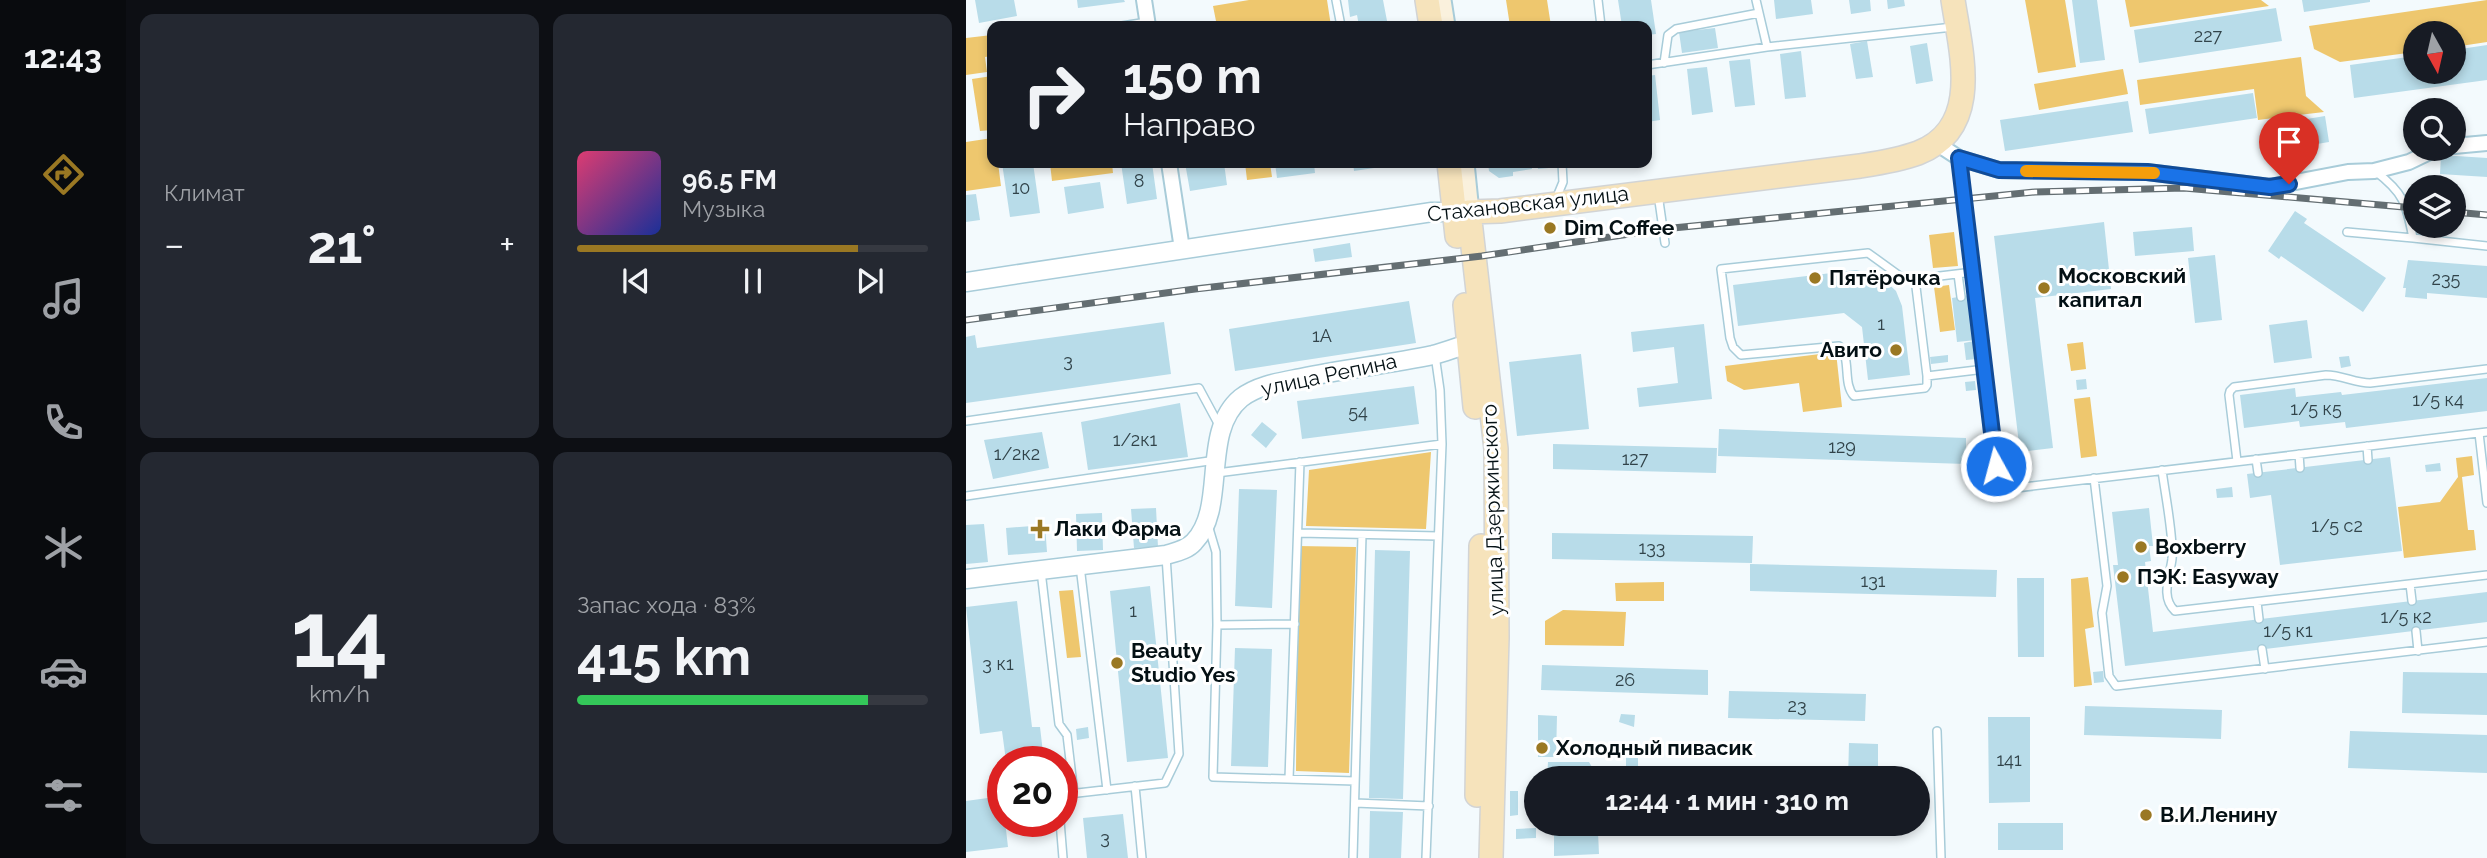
<!DOCTYPE html>
<html lang="ru">
<head>
<meta charset="utf-8">
<style>
	:root { --surface:#171b24; --page:#242831; --text:#f1f3f6; --muted:#9ea1a6; --line:#363941; --accent:#9a7823 }
	body { margin:0; font-family:Raleway,sans-serif; background:var(--page); color:var(--text); height:100vh; display:flex; flex-direction:column; font-size:26px; white-space:nowrap }
	* { box-sizing:border-box; margin:0 }
	p { font-size:23px; color:var(--muted) }
	.icon { flex:none; width:38px; height:38px; fill:none; stroke:currentColor; stroke-width:2; stroke-linecap:round; stroke-linejoin:round }
	.map { position:relative; flex:1; overflow:hidden }
	.drawer { display:flex; flex-direction:column; gap:14px; padding:14px; background:#0d0f14; width:840px }
	.drawer>* { flex:none }
	.top-card { position:absolute; left:21px; top:21px; width:665px; height:147px; border-radius:14px; box-shadow:0 4px 10px #0003; background:#171b24; color:var(--text); overflow:hidden }
	.needle { width:46px; rotate:172deg }
	.fabs { position:absolute; left:1437px; top:21px; display:grid; gap:14px }
	.fabs a { display:grid; place-items:center; width:63px; height:63px; border-radius:50%; background:var(--surface); box-shadow:0 4px 10px #0003; font-size:35px }
	.speed { position:absolute; left:21px; top:746px; display:flex; gap:14px; font-size:35px; font-weight:700; text-align:center }
	.speed>* { display:grid; place-content:center; width:91px; height:91px; border-radius:50%; background:var(--surface); box-shadow:0 4px 10px #0003; line-height:1 }
	.speed .limit { border:10px solid #d22; background:#fff; color:#111 }
	.pin { position:absolute; display:grid; place-items:center; width:60px; height:60px; color:#fff; margin:-72px -30px; border-radius:50% 50% 50% 0; rotate:-45deg; box-shadow:0 0 7px #0007 }
	.pin .icon { rotate:45deg }
	.me { position:absolute; width:77px; margin:-38px; rotate:353deg; stroke-linejoin:round; filter:drop-shadow(0 0 5px #0008) }
	.turn { display:flex; align-items:center; gap:24px; height:147px; padding:0 21px; font-size:32px }
	.turn .icon { width:91px; height:91px; stroke-width:2.5 }
	.turn b { display:block; font-size:49px; line-height:60px }
	.big { font-size:52px; font-weight:700; line-height:1.1 }
	.drawer .tile { flex:1; display:flex; flex-direction:column; justify-content:center; gap:10px; min-width:0; padding:0 24px; border-radius:14px; background:var(--page) }
	.drawer .dial { align-items:center; gap:0 }
	.dial b { font-size:91px; line-height:1 }
	.song { display:flex; align-items:center; gap:21px }
	.cover { width:84px; height:84px; border-radius:10px; background:linear-gradient(135deg,hsl(340 70% 55%),hsl(230 70% 35%)) }
	.played { height:7px; border-radius:4px; background:linear-gradient(90deg,var(--accent) 80%,var(--line) 80%) }
	.keys { display:flex; justify-content:space-around; direction:ltr }
	.heat { display:flex; justify-content:space-between; align-items:center; font-size:38px; direction:ltr }
	.charge { height:10px; border-radius:5px; background:linear-gradient(90deg,#34c759 83%,var(--line) 0) }
	.drawer .tiles { flex:1; display:grid; gap:14px; grid-template-columns:repeat(2,1fr) }
	.trip { position:absolute; left:558px; top:766px; width:406px; height:70px; border-radius:35px; background:var(--surface); box-shadow:0 4px 10px #0003; font-weight:700; line-height:70px; text-align:center }
	main { display:flex; flex:1; min-height:0 }
	.tabs { display:flex; flex-direction:column; width:126px; justify-content:space-around; align-items:center; background:#090b0e; color:var(--muted) }
	.tabs .icon { width:49px; height:49px }
	.tabs .active { color:var(--accent) }
	.tabs b { font-size:32px; color:var(--text) }
	.map>svg:first-child { display:block }
</style>
</head>
<body>
<main>
<nav class="tabs">
<b>12:43</b>
<svg class="icon active" aria-label="directions" viewBox="0 0 24 24"><path d="M12 3l9 9-9 9-9-9zM9 14v-3h6M13 9l2 2-2 2"/></svg>
<svg class="icon" aria-label="music" viewBox="0 0 24 24"><path d="M9 18V5l10-2v13"/><circle cx="6" cy="18" r="3"/><circle cx="16" cy="16" r="3"/></svg>
<svg class="icon" aria-label="phone" viewBox="0 0 24 24"><path d="M5 4h4l2 5-3 2q2 4 5 5l2-3 5 2v4C11 20 4 13 5 4z"/></svg>
<svg class="icon" aria-label="climate" viewBox="0 0 24 24"><path d="M12 3v18M4 7l16 10M4 17L20 7"/></svg>
<svg class="icon" aria-label="car" viewBox="0 0 24 24"><path d="M5 17H2v-5l4-1 3-4h7l3 4 3 1v5h-3M9 17h6M6 11h13"/><circle cx="7" cy="17" r="2"/><circle cx="17" cy="17" r="2"/></svg>
<svg class="icon" aria-label="filters" viewBox="0 0 24 24"><path d="M4 7h16M4 17h16"/><circle cx="9" cy="7" r="2"/><circle cx="15" cy="17" r="2"/></svg>
</nav>
<section class="drawer">
<div class="tiles">
<div class="tile"><p>Климат</p>
<div class="heat"><a>−</a><b class="big">21°</b><a>+</a></div>
</div>
<div class="tile">
<div class="song"><i class="cover"></i><div><b>96.5 FM</b><p>Музыка</p></div></div>
<div class="played"></div>
<div class="keys"><svg class="icon" aria-label="previous" viewBox="0 0 24 24"><path d="M18 5L8 12l10 7zM5 5v14"/></svg><svg class="icon" aria-label="pause" viewBox="0 0 24 24"><path d="M8 5v14M16 5v14"/></svg><svg class="icon" aria-label="next" viewBox="0 0 24 24"><path d="M6 5l10 7-10 7zM19 5v14"/></svg></div>
</div>
<div class="tile dial"><b>14</b><p>km/h</p></div>
<div class="tile"><p>Запас хода · 83%</p><b class="big">415 km</b><div class="charge"></div></div>
</div>
</section>
<div class="map">
<svg width="1521" height="858" viewBox="0 0 1521 858">
	<rect width="100%" height="100%" fill="#f3fafd"/>
	<path fill="#eec76e" d="M 283,0 L 361,0 L 365,26 L 251,26 L 247,6 Z
		M 540,0 L 581,0 L 585,26 L 544,26 Z
		M 1059,0 L 1099,0 L 1110,67 L 1072,73 Z
		M 1159,0 L 1295,0 L 1303,6 L 1164,27 Z
		M 1521,0 L 1521,42 L 1488,47 L 1488,33 L 1449,33 L 1449,52 L 1374,62 L 1348,49 L 1343,26 Z
		M 26,35 L 26,56 L 19,57 L 21,72 L 0,75 L 0,38 Z
		M 1335,57 L 1340,96 L 1358,112 L 1292,120 L 1288,89 L 1174,105 L 1171,80 Z
		M 1157,69 L 1162,94 L 1073,110 L 1068,84 Z
		M 26,76 L 26,130 L 14,131 L 6,79 Z
		M 26,138 L 26,163 L 32,163 L 35,186 L 0,191 L 0,142 Z
		M 84,163 L 146,163 L 147,173 L 86,181 Z
		M 279,163 L 304,163 L 306,177 L 281,180 Z
		M 988,232 L 992,266 L 967,268 L 963,235 Z
		M 983,285 L 989,330 L 974,332 L 968,287 Z
		M 1117,342 L 1120,369 L 1105,371 L 1101,344 Z
		M 870,352 L 876,407 L 837,412 L 833,383 L 778,390 L 761,381 L 759,366 Z
		M 1124,397 L 1131,456 L 1115,458 L 1108,399 Z
		M 465,452 L 460,529 L 340,526 L 343,470 Z
		M 1506,456 L 1508,475 L 1496,477 L 1502,530 L 1508,530 L 1510,550 L 1438,558 L 1432,507 L 1474,502 L 1492,477 L 1490,458 Z
		M 332,546 L 390,547 L 383,773 L 330,771 Z
		M 1122,577 L 1128,627 L 1119,629 L 1126,685 L 1108,687 L 1105,579 Z
		M 698,582 L 698,601 L 650,601 L 649,583 Z
		M 107,590 L 115,657 L 101,658 L 93,591 Z
		M 597,610 L 660,612 L 658,646 L 579,645 L 579,621 Z"/>
	<path fill="#b8dce9" d="M 9,0 L 48,0 L 51,16 L 13,23 Z
		M 111,0 L 158,0 L 159,2 L 112,8 Z
		M 382,0 L 417,0 L 422,26 L 393,26 L 391,15 L 384,17 Z
		M 652,0 L 685,0 L 690,34 L 681,35 L 681,26 L 656,26 Z
		M 808,0 L 845,0 L 847,14 L 810,19 Z
		M 883,0 L 904,0 L 905,11 L 885,14 Z
		M 921,0 L 938,0 L 939,6 L 922,9 Z
		M 1106,0 L 1131,0 L 1139,60 L 1114,63 Z
		M 1336,0 L 1404,0 L 1404,2 L 1338,12 Z
		M 1310,8 L 1316,41 L 1173,63 L 1168,30 Z
		M 749,28 L 752,48 L 716,53 L 713,32 Z
		M 901,41 L 907,77 L 890,79 L 884,44 Z
		M 961,43 L 967,81 L 950,84 L 944,46 Z
		M 1521,45 L 1521,80 L 1388,98 L 1384,65 L 1449,56 L 1449,72 L 1488,72 L 1488,50 Z
		M 835,51 L 840,97 L 819,99 L 814,54 Z
		M 784,59 L 789,105 L 769,107 L 763,61 Z
		M 741,67 L 747,112 L 726,115 L 721,69 Z
		M 689,75 L 694,120 L 681,122 L 681,76 Z
		M 1287,93 L 1291,118 L 1183,134 L 1179,109 Z
		M 1162,101 L 1167,132 L 1039,151 L 1034,120 Z
		M 1359,116 L 1363,142 L 1339,146 L 1335,120 Z
		M 1475,155 L 1521,158 L 1521,177 L 1474,174 Z
		M 36,163 L 67,163 L 74,213 L 44,217 Z
		M 155,163 L 186,163 L 191,199 L 161,204 Z
		M 219,163 L 258,163 L 261,185 L 224,191 Z
		M 309,163 L 348,163 L 349,173 L 311,178 Z
		M 387,163 L 435,163 L 435,164 L 388,171 Z
		M 530,163 L 565,163 L 566,169 L 547,172 L 547,176 L 533,178 L 523,171 L 522,164 Z
		M 571,163 L 582,163 L 583,168 L 572,169 Z
		M 134,182 L 138,208 L 102,214 L 98,187 Z
		M 10,194 L 14,220 L 0,222 L 0,195 Z
		M 1329,211 L 1341,219 L 1338,223 L 1420,278 L 1397,312 L 1315,256 L 1313,259 L 1302,251 Z
		M 1138,222 L 1145,289 L 1069,298 L 1087,448 L 1054,452 L 1028,236 Z
		M 1226,227 L 1228,251 L 1169,256 L 1167,232 Z
		M 384,243 L 386,257 L 349,262 L 347,249 Z
		M 1249,255 L 1256,320 L 1229,323 L 1222,258 Z
		M 1442,260 L 1521,266 L 1521,298 L 1461,293 L 1461,299 L 1439,297 L 1440,288 L 1437,288 Z
		M 890,270 L 913,275 L 930,291 L 936,306 L 944,375 L 902,380 L 896,327 L 878,313 L 772,326 L 767,285 Z
		M 972,278 L 973,285 L 956,287 L 955,281 Z
		M 1004,295 L 1010,340 L 991,342 L 986,298 Z
		M 443,301 L 450,343 L 269,371 L 263,329 Z
		M 1341,320 L 1346,358 L 1308,363 L 1303,325 Z
		M 198,322 L 205,374 L 0,403 L 0,337 L 9,335 L 11,348 Z
		M 738,324 L 746,399 L 673,407 L 671,388 L 712,383 L 708,347 L 667,352 L 665,332 Z
		M 1008,341 L 1010,359 L 1000,360 L 998,343 Z
		M 615,354 L 623,429 L 551,436 L 543,362 Z
		M 982,355 L 982,362 L 965,364 L 964,357 Z
		M 1383,356 L 1385,366 L 1375,368 L 1373,357 Z
		M 1521,378 L 1521,411 L 1380,428 L 1379,422 L 1334,427 L 1333,421 L 1278,428 L 1274,395 L 1329,388 L 1330,397 L 1375,392 L 1376,395 Z
		M 1120,379 L 1121,389 L 1111,390 L 1110,380 Z
		M 1009,381 L 1010,390 L 1000,391 L 999,382 Z
		M 448,386 L 453,424 L 336,439 L 331,401 Z
		M 214,403 L 222,457 L 122,470 L 115,422 Z
		M 296,422 L 311,434 L 300,448 L 285,435 Z
		M 753,429 L 1000,438 L 1000,464 L 752,456 Z
		M 76,432 L 83,468 L 27,479 L 18,440 Z
		M 587,444 L 751,448 L 750,473 L 587,469 Z
		M 1424,457 L 1436,551 L 1314,565 L 1305,495 L 1284,498 L 1281,474 Z
		M 1474,463 L 1475,471 L 1460,472 L 1459,465 Z
		M 1266,487 L 1267,497 L 1251,498 L 1250,489 Z
		M 273,489 L 311,490 L 306,608 L 269,606 Z
		M 190,508 L 192,547 L 168,548 L 165,509 Z
		M 1183,508 L 1187,546 L 1183,546 L 1185,561 L 1179,562 L 1187,632 L 1521,592 L 1521,622 L 1159,666 L 1147,565 L 1152,565 L 1146,512 Z
		M 136,513 L 137,550 L 111,551 L 110,514 Z
		M 18,524 L 22,562 L 0,564 L 0,525 Z
		M 79,525 L 81,552 L 42,555 L 40,528 Z
		M 586,533 L 787,536 L 786,563 L 586,559 Z
		M 409,550 L 444,551 L 437,799 L 403,798 Z
		M 784,564 L 1031,570 L 1030,597 L 784,591 Z
		M 1051,578 L 1078,578 L 1078,657 L 1052,657 Z
		M 184,586 L 202,758 L 161,762 L 144,591 Z
		M 51,601 L 66,727 L 74,727 L 78,761 L 40,761 L 36,731 L 14,734 L 0,607 Z
		M 269,648 L 306,649 L 302,767 L 265,766 Z
		M 576,665 L 742,670 L 742,695 L 575,690 Z
		M 1137,671 L 1138,682 L 1128,683 L 1127,672 Z
		M 1437,672 L 1521,673 L 1521,715 L 1436,713 Z
		M 763,691 L 900,694 L 899,721 L 762,718 Z
		M 1119,706 L 1256,710 L 1255,739 L 1118,735 Z
		M 655,714 L 669,715 L 668,727 L 653,722 Z
		M 572,715 L 591,716 L 590,757 L 572,757 Z
		M 1022,717 L 1064,717 L 1064,802 L 1023,803 Z
		M 122,727 L 123,738 L 111,740 L 110,729 Z
		M 1384,731 L 1521,735 L 1521,773 L 1382,768 Z
		M 883,743 L 912,744 L 912,779 L 882,779 Z
		M 660,747 L 672,747 L 672,769 L 660,769 Z
		M 582,762 L 623,762 L 633,779 L 581,779 Z
		M 544,791 L 552,791 L 552,815 L 544,816 Z
		M 36,796 L 37,821 L 39,821 L 42,847 L 0,852 L 0,801 Z
		M 404,811 L 437,812 L 435,858 L 403,858 Z
		M 157,814 L 162,858 L 121,858 L 117,818 Z
		M 1032,823 L 1097,823 L 1097,850 L 1032,850 Z
		M 570,828 L 570,838 L 550,839 L 550,829 Z
		M 632,832 L 633,854 L 588,856 L 588,834 Z"/>
	<g fill="none" stroke-linecap="round" stroke-linejoin="round">
		<defs>
			<path id="service" d="M 370,0 L 375,26
				M 632,0 L 635,26
				M 790,0 L 801,47
				M 156,26 L 181,22
				M 698,63 L 702,35 L 710,29 L 793,13
				M 681,65 L 801,47 L 987,27
				M 993,158 L 1033,490 L 1521,432
				M 1409,171 C 1438,193 1440,203 1447,238 L 1521,246
				M 692,194 L 699,243
				M 590,199 L 597,182 L 596,163
				M 1381,232 L 1447,238
				M 1007,272 L 949,279 L 961,376 L 1019,369
				M 992,274 L 995,297
				M 949,279 L 938,279 L 902,253 L 755,269 L 764,338 L 767,347 L 775,355 L 873,346 C 886,358 876,383 888,396 L 959,388 L 961,385 L 961,376
				M 0,421 L 233,388 L 254,427
				M 1513,433 L 1521,503
				M 1401,446 L 1402,460
				M 1333,454 L 1334,468
				M 1290,459 L 1292,473
				M 1271,461 L 1263,395 L 1264,391 L 1268,387 L 1360,375 C 1376,375 1389,383 1404,383 L 1521,369
				M 1196,470 C 1199,494 1208,537 1206,559 C 1204,576 1194,597 1209,611 L 1521,575
				M 251,473 L 476,444
				M 1128,478 L 1141,586 L 1136,613 L 1143,676 L 1150,686 L 1521,642
				M 0,496 L 250,460
				M 242,525 L 250,552 L 251,625 L 247,777 L 389,781
				M 333,533 L 472,536
				M 114,566 L 141,790
				M 75,571 L 93,724 L 101,735 L 108,794
				M 1444,584 L 1446,601
				M 1291,602 L 1293,619
				M 251,625 L 329,624
				M 1450,631 L 1452,651
				M 1296,649 L 1299,669
				M 971,731 L 975,858
				M 323,779 L 334,462
				M 169,786 L 176,858
				M 96,800 L 98,796 L 103,794 L 199,783 L 213,754 L 200,556
				M 389,803 L 463,806
				M 94,821 L 97,858
				M 387,858 L 396,535
				M 460,858 L 476,444 L 474,390 L 469,355"/>
			<path id="minor" d="M 178,0 L 182,26
				M 970,143 L 993,158 L 1033,170 L 1181,172 L 1304,187 L 1382,172 L 1408,171 L 1443,162 L 1470,149
				M 1488,146 L 1521,143
				M 203,163 L 216,249"/>
			<path id="tertiary" d="M 0,282 L 466,212 L 500,212
				M 0,579 L 200,555 C 210,552 221,550 228,542 C 262,507 234,432 275,398 C 292,385 315,382 335,378 C 379,369 424,364 467,355 C 479,352 491,347 503,344"/>
			<path id="secondary" d="M 475,0 L 479,26
				M 498,163 L 503,212"/>
			<path id="primary" d="M 461,0 L 465,26
				M 483,163 L 491,236
				M 499,305 L 509,407
				M 511,795 L 515,546
				M 525,858 L 531,638 L 530,449 L 503,212 L 534,211 L 894,166 C 913,163 933,160 952,153 C 1017,128 995,53 987,0"/>
		</defs>
		<use href="#service" stroke="#a8ccd9" stroke-width="10"/>
		<use href="#minor" stroke="#a8ccd9" stroke-width="18"/>
		<use href="#tertiary" stroke="#a8ccd9" stroke-width="21"/>
		<use href="#secondary" stroke="#a8ccd9" stroke-width="23"/>
		<use href="#primary" stroke="#d2d4d5" stroke-width="26"/>
		<use href="#service" stroke="#fff" stroke-width="7"/>
		<use href="#minor" stroke="#fff" stroke-width="14"/>
		<use href="#tertiary" stroke="#fff" stroke-width="18"/>
		<use href="#secondary" stroke="#faf1dd" stroke-width="19"/>
		<use href="#primary" stroke="#f6e3bb" stroke-width="23"/>
		<defs>
			<path id="rail" d="M 1488,212 L 1521,215
				M 0,320 L 229,289 L 516,256 L 697,229 L 1069,192 L 1218,188 L 1449,208"/>
		</defs>
		<use href="#rail" stroke="#646e72" stroke-width="7"/>
		<use href="#rail" stroke="#fff" stroke-width="4.5" stroke-dasharray="13" stroke-linecap="butt"/>
	</g>
	<g fill="none" stroke-linecap="round" stroke-linejoin="round">
		<defs>
			<path id="route" d="M 1030,466 L 993,158 L 1033,170 L 1181,172 L 1304,187 L 1323,184"/>
		</defs>
		<use href="#route" stroke="#114b97" stroke-width="18"/>
		<use href="#route" stroke="#1a73e8" stroke-width="12"/>
		<path stroke="#f59e0b" stroke-width="12" d="M 1060,171 L 1188,173"/>
	</g>
	<g fill="#9a7823" stroke="#fff" stroke-width="2.5">
		<circle cx="584" cy="228" r="7"/>
		<circle cx="849" cy="278" r="7"/>
		<circle cx="1078" cy="288" r="7"/>
		<circle cx="930" cy="350" r="7"/>
		<path d="M70.5 518.5h7v7h7v7h-7v7h-7v-7h-7v-7h7z"/>
		<circle cx="1175" cy="547" r="7"/>
		<circle cx="1157" cy="577" r="7"/>
		<circle cx="151" cy="663" r="7"/>
		<circle cx="576" cy="748" r="7"/>
		<circle cx="1180" cy="815" r="7"/>
	</g>
	<g text-anchor="middle" stroke-width="6" stroke-linejoin="round" paint-order="stroke">
		<g font-size="18" fill="#314349">
			<text x="1242" y="42">227</text>
			<text x="173" y="187">8</text>
			<text x="55" y="194">10</text>
			<text x="1480" y="285">235</text>
			<text x="915" y="330">1</text>
			<text x="356" y="342">1А</text>
			<text x="102" y="367">3</text>
			<text x="1472" y="406">1/5 к4</text>
			<text x="1350" y="415">1/5 к5</text>
			<text x="392" y="418">54</text>
			<text x="169" y="446">1/2к1</text>
			<text x="876" y="453">129</text>
			<text x="51" y="460">1/2к2</text>
			<text x="669" y="465">127</text>
			<text x="1371" y="532">1/5 с2</text>
			<text x="686" y="554">133</text>
			<text x="907" y="587">131</text>
			<text x="167" y="617">1</text>
			<text x="1440" y="623">1/5 к2</text>
			<text x="1322" y="637">1/5 к1</text>
			<text x="32" y="670">3 к1</text>
			<text x="659" y="686">26</text>
			<text x="831" y="712">23</text>
			<text x="1043" y="766">141</text>
			<text x="139" y="844">3</text>
		</g>
		<g font-size="21" fill="#041014" stroke="#fff">
			<text transform="translate(562 204) rotate(-6)" y="7">Стахановская улица</text>
			<text transform="translate(363 375) rotate(-12)" y="7">улица Репина</text>
			<text transform="translate(527 510) rotate(-92)" y="7">улица Дзержинского</text>
		</g>
		<g font-size="21" font-weight="bold" fill="#041014" stroke="#fff" text-anchor="start">
			<text x="598" y="235">Dim Coffee</text>
			<text x="1092" y="283">Московский<tspan x="1092" dy="24">капитал</tspan></text>
			<text x="863" y="285">Пятёрочка</text>
			<text x="916" y="357" text-anchor="end">Авито</text>
			<text x="88" y="536">Лаки Фарма</text>
			<text x="1189" y="554">Boxberry</text>
			<text x="1171" y="584">ПЭК: Easyway</text>
			<text x="165" y="658">Beauty<tspan x="165" dy="24">Studio Yes</tspan></text>
			<text x="590" y="755">Холодный пивасик</text>
			<text x="1194" y="822">В.И.Ленину</text>
		</g>
	</g>
</svg>
<div class="fabs">
<a><svg class="needle" viewBox="-14 -14 28 28"><path d="M0-13l5 13h-10z" fill="#e53935"/><path d="M0 13l5-13h-10z" fill="#9ea1a6"/></svg></a>
<a><svg class="icon" aria-label="search" viewBox="0 0 24 24"><circle cx="10" cy="10" r="6"/><path d="M15 15l6 6"/></svg></a>
<a><svg class="icon" aria-label="layers" viewBox="0 0 24 24"><path d="M12 4l9 5-9 5-9-5zM3 14l9 5 9-5"/></svg></a>
</div>
<div class="speed"><div class="limit">20</div></div>
<div class="pin" style="left:1323px;top:184px;background:#d93025"><svg class="icon" aria-label="arrive" viewBox="0 0 24 24"><path d="M6 21V4h12l-3 4 3 4H6"/></svg></div>
<svg class="me" style="left:1030px;top:466px" viewBox="-20 -20 40 40"><circle r="17" fill="#1a73e8" stroke="#fff" stroke-width="3"/><path d="M0-11L8 9 0 5-8 9z" fill="#fff"/></svg>
<div class="trip">12:44 · 1 мин · 310 m</div>
<div class="top-card">
<div class="turn"><svg class="icon" aria-label="right" viewBox="0 0 24 24"><path d="M7 20v-9h11M14 6l5 5-5 5"/></svg><div><b>150 m</b>Направо</div></div>
</div>
</div>
</main>
</body>
</html>
